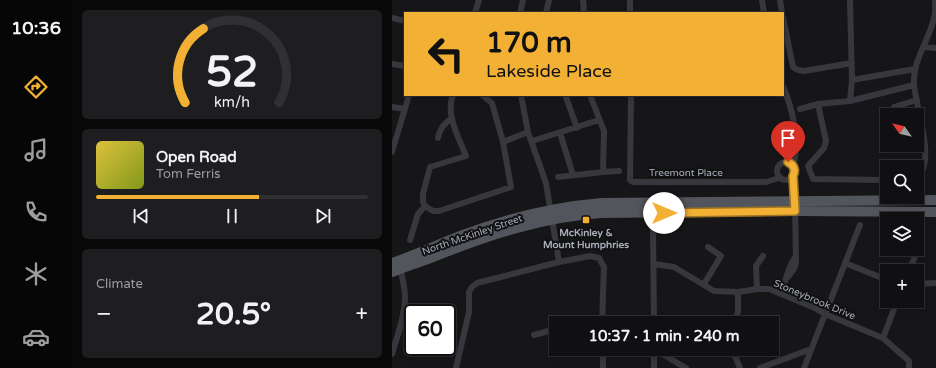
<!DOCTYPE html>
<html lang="en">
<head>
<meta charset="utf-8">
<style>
	:root { --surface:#101012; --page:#1e1e20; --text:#f1f3f6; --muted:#9c9d9f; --line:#303032; --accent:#f2b134 }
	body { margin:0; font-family:"Varela Round",sans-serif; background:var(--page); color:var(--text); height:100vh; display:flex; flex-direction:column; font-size:15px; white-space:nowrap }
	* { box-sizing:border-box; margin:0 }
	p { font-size:13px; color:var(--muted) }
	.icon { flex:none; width:22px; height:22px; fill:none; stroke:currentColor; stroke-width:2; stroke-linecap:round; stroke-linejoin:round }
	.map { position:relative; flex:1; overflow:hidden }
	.panel { display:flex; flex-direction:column; gap:10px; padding:10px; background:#09090a; width:320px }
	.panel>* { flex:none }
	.guide { position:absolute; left:12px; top:12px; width:380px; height:84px; border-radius:0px; box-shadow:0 2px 6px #0003,0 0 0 1px var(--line); background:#f2b134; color:#111; overflow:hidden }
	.needle { width:26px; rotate:304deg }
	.fabs { position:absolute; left:488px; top:108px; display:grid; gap:8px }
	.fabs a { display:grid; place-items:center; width:44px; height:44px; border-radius:0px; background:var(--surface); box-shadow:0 2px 6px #0003,0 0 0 1px var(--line); font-size:20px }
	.speed { position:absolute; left:12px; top:304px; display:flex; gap:8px; font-size:20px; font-weight:700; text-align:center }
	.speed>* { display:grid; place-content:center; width:52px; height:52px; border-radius:50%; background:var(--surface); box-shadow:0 2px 6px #0003,0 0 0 1px var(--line); line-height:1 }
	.speed .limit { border:2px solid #111; border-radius:6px; background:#fff; color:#111 }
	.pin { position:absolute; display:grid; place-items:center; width:34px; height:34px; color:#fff; margin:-41px -17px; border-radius:50% 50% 50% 0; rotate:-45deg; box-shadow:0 0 4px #0007 }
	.pin .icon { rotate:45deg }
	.me { position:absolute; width:44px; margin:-22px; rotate:90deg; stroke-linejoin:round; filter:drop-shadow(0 0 3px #0008) }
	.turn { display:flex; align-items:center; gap:14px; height:84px; padding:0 16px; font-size:18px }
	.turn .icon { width:52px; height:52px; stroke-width:2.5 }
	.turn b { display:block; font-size:28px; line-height:34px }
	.big { font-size:30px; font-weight:700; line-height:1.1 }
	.panel .widget { flex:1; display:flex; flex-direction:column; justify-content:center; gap:6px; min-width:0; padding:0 14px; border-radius:6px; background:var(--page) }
	.panel .dial { align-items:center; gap:0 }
	.dial svg { height:104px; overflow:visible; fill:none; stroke:var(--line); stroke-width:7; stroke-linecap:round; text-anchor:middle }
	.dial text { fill:var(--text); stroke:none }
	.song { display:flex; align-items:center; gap:12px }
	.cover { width:48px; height:48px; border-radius:6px; background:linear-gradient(135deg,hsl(50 70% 55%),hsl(70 70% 35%)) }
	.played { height:4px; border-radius:2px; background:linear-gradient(90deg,var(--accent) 60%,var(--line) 60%) }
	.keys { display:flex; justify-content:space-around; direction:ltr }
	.heat { display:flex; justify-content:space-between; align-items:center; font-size:22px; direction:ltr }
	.trip { position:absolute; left:157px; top:316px; width:230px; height:40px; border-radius:0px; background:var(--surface); box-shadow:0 2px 6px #0003,0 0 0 1px var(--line); font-weight:700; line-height:40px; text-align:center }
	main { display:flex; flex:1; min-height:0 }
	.tabs { display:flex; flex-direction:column; width:72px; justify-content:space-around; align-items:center; background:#060607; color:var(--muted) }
	.tabs .icon { width:28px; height:28px }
	.tabs .active { color:var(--accent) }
	.tabs b { font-size:18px; color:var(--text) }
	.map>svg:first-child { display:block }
</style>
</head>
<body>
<main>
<nav class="tabs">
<b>10:36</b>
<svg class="icon active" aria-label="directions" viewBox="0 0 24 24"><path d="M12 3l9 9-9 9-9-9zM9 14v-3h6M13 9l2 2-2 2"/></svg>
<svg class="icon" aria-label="music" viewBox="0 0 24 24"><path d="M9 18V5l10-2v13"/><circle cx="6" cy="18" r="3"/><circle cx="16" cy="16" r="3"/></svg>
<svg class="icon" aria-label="phone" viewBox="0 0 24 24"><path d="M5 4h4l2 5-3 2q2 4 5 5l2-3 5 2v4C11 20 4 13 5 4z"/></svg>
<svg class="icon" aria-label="climate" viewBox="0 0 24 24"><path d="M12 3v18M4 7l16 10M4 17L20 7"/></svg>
<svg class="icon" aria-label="car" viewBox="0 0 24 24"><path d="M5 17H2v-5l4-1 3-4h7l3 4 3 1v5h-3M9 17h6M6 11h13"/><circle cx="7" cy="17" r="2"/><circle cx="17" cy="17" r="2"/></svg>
</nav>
<section class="panel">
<div class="widget dial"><svg viewBox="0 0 100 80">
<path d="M14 69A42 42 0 1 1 86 69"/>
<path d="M14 69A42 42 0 0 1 28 12" stroke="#f2b134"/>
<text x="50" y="56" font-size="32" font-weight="700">52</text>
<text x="50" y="72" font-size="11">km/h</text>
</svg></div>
<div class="widget">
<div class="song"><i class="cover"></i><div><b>Open Road</b><p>Tom Ferris</p></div></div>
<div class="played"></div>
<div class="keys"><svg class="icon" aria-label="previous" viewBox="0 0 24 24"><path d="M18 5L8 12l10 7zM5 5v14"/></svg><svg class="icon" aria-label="pause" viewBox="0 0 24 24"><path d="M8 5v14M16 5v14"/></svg><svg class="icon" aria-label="next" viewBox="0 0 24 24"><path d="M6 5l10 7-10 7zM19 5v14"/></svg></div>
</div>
<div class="widget"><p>Climate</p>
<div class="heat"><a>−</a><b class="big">20.5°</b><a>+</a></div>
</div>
</section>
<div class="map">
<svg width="544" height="368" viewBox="0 0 544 368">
	<rect width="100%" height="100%" fill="#161618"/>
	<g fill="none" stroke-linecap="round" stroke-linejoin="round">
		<path stroke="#37383d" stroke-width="6" d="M 191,0 L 192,13
			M 370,0 L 372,13
			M 388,0 L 390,13
			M 458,0 L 460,80 L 458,101
			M 83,13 L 87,0
			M 128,13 L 131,0
			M 154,13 L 157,0
			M 238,13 L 238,0
			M 391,17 L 401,67 L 406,70 L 412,71 L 460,63
			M 0,18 L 13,21
			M 531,47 L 544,48
			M 0,64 L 13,66
			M 460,80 L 523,69
			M 391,86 C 400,108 409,142 401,165
			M 61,95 C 53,114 67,138 74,156 L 38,167 L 31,194 L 31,202 L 33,206 L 41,211 L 47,211 L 119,187 L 111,142 L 100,103 L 90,95
			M 129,95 L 136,132 L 154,183 L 167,262
			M 239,95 L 238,180 L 241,182 L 374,182 L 384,179 L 388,177
			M 174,97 L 185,128
			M 426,104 L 434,141 L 432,148 L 416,166 L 421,179 L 495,180
			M 0,107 L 13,109
			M 502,107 L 525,100
			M 408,109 L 426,104 L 458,101 L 522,85
			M 168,133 L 181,175
			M 46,138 C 48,128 52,124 60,118
			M 140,141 L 207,120
			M 111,142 L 136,132
			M 0,152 L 17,95
			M385 171a9 9 0 1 1 18 0a9 9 0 1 1-18 0Z
			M 211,172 L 227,171
			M 166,177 L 211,172 L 212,131 L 198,95
			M 525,179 C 544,161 525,112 522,85 C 520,61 537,41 542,18 C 544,13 543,6 543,0
			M 261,227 L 262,323
			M 18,240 L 26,214 L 33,206
			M 453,263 L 495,280
			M 262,264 L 282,267 L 322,291 L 346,292 L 365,289 L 377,289 L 423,308 L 433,314 L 491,338 L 517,361 L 517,368
			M 517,271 L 526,249
			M 396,277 L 402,269 L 404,263 L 403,201 L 401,176
			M 312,284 L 329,256 L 316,247
			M 525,284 L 544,283
			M 365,289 L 364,266 L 371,256
			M 389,294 C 393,283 396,268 402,259
			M 343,323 L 346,312 L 346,292
			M 142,335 L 164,329
			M 491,338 L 505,301
			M 211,349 L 211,368
			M 262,349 L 294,368
			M 262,349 L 262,368
			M 340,349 L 348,368
			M 0,354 C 5,336 13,317 13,298 C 13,287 10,277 8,266
			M 64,368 L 77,312 L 77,292 L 80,287 L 85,283 L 167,262 L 198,256 L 207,258 L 212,267 L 210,323
			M 368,368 L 419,349
			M 412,368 L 468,225"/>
		<path stroke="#53555c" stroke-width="10" d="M 0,263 C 24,255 47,244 71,235 C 116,218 162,207 210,203 L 544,200
			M 0,272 C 15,266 31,261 46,255 C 100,234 151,217 209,213 L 403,211 L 544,212"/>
	</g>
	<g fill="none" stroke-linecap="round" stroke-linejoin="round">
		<defs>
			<path id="route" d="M 272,213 L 403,211 L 401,176 C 404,170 402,165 396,162"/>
		</defs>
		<use href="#route" stroke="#9d7322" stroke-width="10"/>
		<use href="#route" stroke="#f2b134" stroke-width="7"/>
	</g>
	<rect fill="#f2b134" stroke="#111113" stroke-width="1.5" x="190" y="216" width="8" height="8" rx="2"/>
	<g text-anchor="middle" stroke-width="4" stroke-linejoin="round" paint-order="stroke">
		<g font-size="10" fill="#a8adb8" stroke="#111113">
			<text x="294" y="176">Treemont Place</text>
			<text transform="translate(80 234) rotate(-19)" y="4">North McKinley Street</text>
			<text transform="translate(423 299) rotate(23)" y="4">Stoneybrook Drive</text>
		</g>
		<g font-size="10" font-weight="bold" fill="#a8adb8" stroke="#111113">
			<text x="194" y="236">McKinley &amp;<tspan x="194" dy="12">Mount Humphries</tspan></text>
		</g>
	</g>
</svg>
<div class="fabs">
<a><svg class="needle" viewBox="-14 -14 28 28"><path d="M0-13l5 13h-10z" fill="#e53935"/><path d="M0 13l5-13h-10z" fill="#9c9d9f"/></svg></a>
<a><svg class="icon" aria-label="search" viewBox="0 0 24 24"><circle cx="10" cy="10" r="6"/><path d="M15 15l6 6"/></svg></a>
<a><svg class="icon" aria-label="layers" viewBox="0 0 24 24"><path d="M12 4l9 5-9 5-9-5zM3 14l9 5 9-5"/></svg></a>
<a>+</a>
</div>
<div class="speed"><div class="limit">60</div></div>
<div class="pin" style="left:396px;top:162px;background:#d93025"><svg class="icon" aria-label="arrive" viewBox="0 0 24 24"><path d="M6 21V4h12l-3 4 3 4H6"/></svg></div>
<svg class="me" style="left:272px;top:213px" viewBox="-20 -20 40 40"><circle r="19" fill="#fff"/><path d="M0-13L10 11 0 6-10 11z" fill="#f2b134"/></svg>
<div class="trip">10:37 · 1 min · 240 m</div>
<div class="guide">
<div class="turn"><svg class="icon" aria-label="left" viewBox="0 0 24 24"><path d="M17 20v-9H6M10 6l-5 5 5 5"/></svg><div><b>170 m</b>Lakeside Place</div></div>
</div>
</div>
</main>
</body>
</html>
